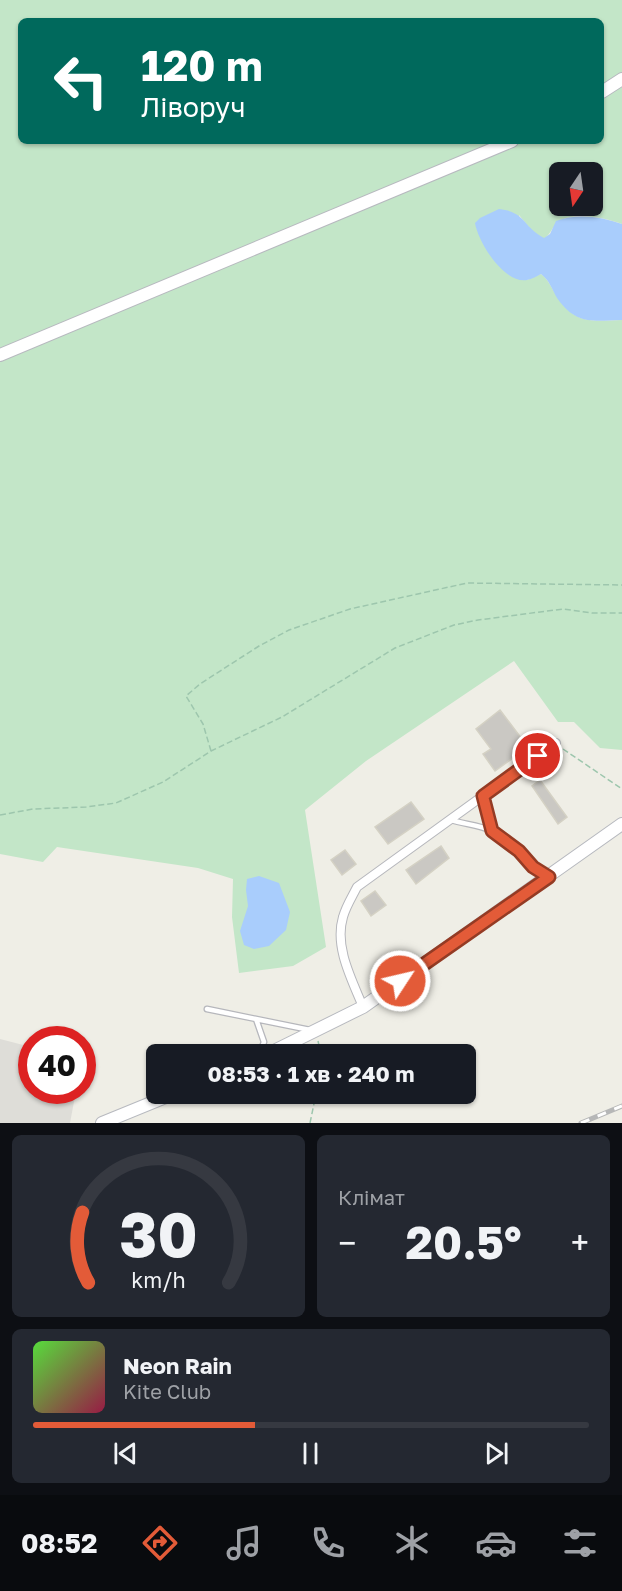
<!DOCTYPE html>
<html lang="uk">
<head>
<meta charset="utf-8">
<style>
	:root { --surface:#171b24; --page:#242831; --text:#f1f3f6; --muted:#9ea1a6; --line:#363941; --accent:#e35b38 }
	body { margin:0; font-family:"Golos Text",sans-serif; background:var(--page); color:var(--text); height:100vh; display:flex; flex-direction:column; font-size:22px; white-space:nowrap }
	* { box-sizing:border-box; margin:0 }
	p { font-size:20px; color:var(--muted) }
	.icon { flex:none; width:33px; height:33px; fill:none; stroke:currentColor; stroke-width:2; stroke-linecap:round; stroke-linejoin:round }
	.map { position:relative; height:1123px; overflow:hidden }
	.side { display:flex; flex-direction:column; gap:12px; padding:12px; background:#0d0f14; flex:1 }
	.side>* { flex:none }
	.banner { position:absolute; left:18px; top:18px; width:586px; height:126px; border-radius:9px; box-shadow:0 2px 4px #0004; background:#00695c; color:#fff; overflow:hidden }
	.needle { width:39px; rotate:193deg }
	.controls { position:absolute; left:549px; top:162px; display:grid; gap:12px }
	.controls a { display:grid; place-items:center; width:54px; height:54px; border-radius:9px; background:var(--surface); box-shadow:0 2px 4px #0004; font-size:30px }
	.speed { position:absolute; left:18px; top:1026px; display:flex; gap:12px; font-size:30px; font-weight:700; text-align:center }
	.speed>* { display:grid; place-content:center; width:78px; height:78px; border-radius:50%; background:var(--surface); box-shadow:0 2px 4px #0004; line-height:1 }
	.speed .limit { border:9px solid #d22; background:#fff; color:#111 }
	.pin { position:absolute; display:grid; place-items:center; width:51px; height:51px; color:#fff; margin:-26px; border:3px solid #fff; border-radius:50%; box-shadow:0 2px 6px #0007 }
	.me { position:absolute; width:66px; margin:-33px; rotate:55deg; stroke-linejoin:round; filter:drop-shadow(0 0 4px #0008) }
	.turn { display:flex; align-items:center; gap:21px; height:126px; padding:0 24px; font-size:27px }
	.turn .icon { width:78px; height:78px; stroke-width:2.5 }
	.turn b { display:block; font-size:42px; line-height:51px }
	.big { font-size:45px; font-weight:700; line-height:1.1 }
	.side .widget { flex:1; display:flex; flex-direction:column; justify-content:center; gap:9px; min-width:0; padding:0 21px; border-radius:9px; background:var(--page) }
	.side .dial { align-items:center; gap:0 }
	.dial svg { height:156px; overflow:visible; fill:none; stroke:var(--line); stroke-width:7; stroke-linecap:round; text-anchor:middle }
	.dial text { fill:var(--text); stroke:none }
	.song { display:flex; align-items:center; gap:18px }
	.cover { width:72px; height:72px; border-radius:9px; background:linear-gradient(135deg,hsl(110 70% 55%),hsl(340 70% 35%)) }
	.played { height:6px; border-radius:3px; background:linear-gradient(90deg,var(--accent) 40%,var(--line) 40%) }
	.keys { display:flex; justify-content:space-around; direction:ltr }
	.heat { display:flex; justify-content:space-between; align-items:center; font-size:33px; direction:ltr }
	.side .tiles { flex:1; display:grid; gap:12px; grid-template-columns:1fr 1fr }
	.widget:last-child { grid-column:span 2 }
	.trip { position:absolute; left:146px; top:1044px; width:330px; height:60px; border-radius:9px; background:var(--surface); box-shadow:0 2px 4px #0004; font-weight:700; line-height:60px; text-align:center }
	.menu { display:flex; height:96px; justify-content:space-around; align-items:center; background:#090b0e; color:var(--muted) }
	.menu .icon { width:42px; height:42px }
	.menu .selected { color:var(--accent) }
	.menu b { font-size:27px; color:var(--text) }
	.map>svg:first-child { display:block }
</style>
</head>
<body>
<div class="map">
<svg width="622" height="1123" viewBox="0 0 622 1123">
	<rect width="100%" height="100%" fill="#efeee6"/>
	<path fill="#deddd8" d="M 0,1039 L 31,1047 L 32,1090 L 76,1091 L 70,1123 L 0,1123 Z"/>
	<path fill="#c3e6c8" fill-rule="evenodd" d="M 0,0 L 622,0 L 622,224 C 606,218 574,211 560,221 C 552,226 551,234 544,239 L 532,231 L 519,215 L 527,280 L 541,274 C 549,280 551,288 557,296 C 575,325 592,321 622,320 L 622,750 L 600,748 L 574,722 L 558,722 L 514,661 L 366,761 L 305,810 L 326,947 L 293,966 L 239,973 L 232,917 L 233,879 L 198,868 L 57,847 L 43,862 L 0,854 ZM 21,21 L 602,21 L 602,141 L 21,141 ZM 560,172 L 592,172 L 592,206 L 560,206 Z"/>
	<path fill="#a9cdfc" d="M 499,209 C 526,212 522,226 544,238 L 550,234 L 556,221 C 578,213 601,217 622,224 L 622,320 C 592,321 576,325 557,298 C 552,289 549,280 541,274 C 537,276 532,279 527,280 C 504,284 478,242 475,223 L 480,218 Z
		M 259,876 L 279,883 L 290,912 L 286,930 L 269,946 L 254,949 L 244,945 L 240,931 L 248,906 L 246,890 L 247,879 Z"/>
	<path fill="#cac8c3" stroke="#d4d1c4" stroke-width="1.5" d="M 500,710 L 528,747 L 495,771 L 483,754 L 491,749 L 476,729 Z
		M 540,780 L 567,817 L 558,824 L 532,786 Z
		M 411,802 L 424,819 L 388,844 L 375,827 Z
		M 441,846 L 449,858 L 416,884 L 406,870 Z
		M 345,850 L 356,864 L 342,875 L 331,860 Z
		M 375,891 L 386,905 L 371,916 L 361,901 Z"/>
	<g fill="none" stroke-linecap="round" stroke-linejoin="round">
		<defs>
			<path id="lane" d="M 483,796 L 492,831
				M 451,820 C 463,824 480,825 492,831 C 514,841 526,863 546,875
				M 207,1009 L 310,1030
				M 256,1019 L 264,1042 L 259,1054"/>
			<path id="street" d="M 363,1007 C 352,980 334,947 343,917 C 346,906 352,897 357,887 L 556,743"/>
			<path id="secondary" d="M 602,92 L 622,79
				M 0,355 L 512,141
				M 268,1054 L 363,1007 L 622,824
				M 102,1123 L 173,1094"/>
		</defs>
		<use href="#lane" stroke="#b6b7bc" stroke-width="7"/>
		<use href="#street" stroke="#b6b7bc" stroke-width="10"/>
		<use href="#secondary" stroke="#b7b9bf" stroke-width="14"/>
		<path stroke="#9dc6ad" stroke-width="1.5" stroke-dasharray="6 3" stroke-linecap="butt" d="M 563,749 L 622,789
			M 211,751 L 203,724 L 186,696 L 200,684 L 259,646 L 289,630 L 350,609 L 467,583 L 622,585
			M 0,815 L 33,809 L 86,807 L 116,803 L 163,782 L 211,751 L 282,717 L 395,648 L 454,625 L 478,620 L 563,609 L 592,613 L 622,613
			M 318,1041 L 321,1054
			M 310,1123 L 316,1094"/>
		<use href="#lane" stroke="#fff" stroke-width="4.5"/>
		<use href="#street" stroke="#fff" stroke-width="8"/>
		<use href="#secondary" stroke="#fff" stroke-width="12"/>
		<defs>
			<path id="rail" d="M 581,1123 L 622,1106"/>
		</defs>
		<use href="#rail" stroke="#b6b7b7" stroke-width="5"/>
		<use href="#rail" stroke="#fff" stroke-width="3" stroke-dasharray="9" stroke-linecap="butt"/>
	</g>
	<g fill="none" stroke-linecap="round" stroke-linejoin="round">
		<defs>
			<path id="route" d="M 400,981 L 549,877 L 533,867 L 519,851 L 492,831 L 483,796 L 538,756"/>
		</defs>
		<use href="#route" stroke="#943b24" stroke-width="15"/>
		<use href="#route" stroke="#e35b38" stroke-width="10"/>
	</g>
</svg>
<div class="controls">
<a><svg class="needle" viewBox="-14 -14 28 28"><path d="M0-13l5 13h-10z" fill="#e53935"/><path d="M0 13l5-13h-10z" fill="#9ea1a6"/></svg></a>
</div>
<div class="speed"><div class="limit">40</div></div>
<div class="pin" style="left:538px;top:756px;background:#d93025"><svg class="icon" aria-label="arrive" viewBox="0 0 24 24"><path d="M6 21V4h12l-3 4 3 4H6"/></svg></div>
<svg class="me" style="left:400px;top:981px" viewBox="-20 -20 40 40"><circle r="17" fill="#e35b38" stroke="#fff" stroke-width="3"/><path d="M0-11L8 9 0 5-8 9z" fill="#fff"/></svg>
<div class="trip">08:53 · 1 хв · 240 m</div>
<div class="banner">
<div class="turn"><svg class="icon" aria-label="left" viewBox="0 0 24 24"><path d="M17 20v-9H6M10 6l-5 5 5 5"/></svg><div><b>120 m</b>Ліворуч</div></div>
</div>
</div>
<section class="side">
<div class="tiles">
<div class="widget dial"><svg viewBox="0 0 100 80">
<path d="M14 69A42 42 0 1 1 86 69"/>
<path d="M14 69A42 42 0 0 1 11 33" stroke="#e35b38"/>
<text x="50" y="56" font-size="32" font-weight="700">30</text>
<text x="50" y="72" font-size="11">km/h</text>
</svg></div>
<div class="widget"><p>Клімат</p>
<div class="heat"><a>−</a><b class="big">20.5°</b><a>+</a></div>
</div>
<div class="widget">
<div class="song"><i class="cover"></i><div><b>Neon Rain</b><p>Kite Club</p></div></div>
<div class="played"></div>
<div class="keys"><svg class="icon" aria-label="previous" viewBox="0 0 24 24"><path d="M18 5L8 12l10 7zM5 5v14"/></svg><svg class="icon" aria-label="pause" viewBox="0 0 24 24"><path d="M8 5v14M16 5v14"/></svg><svg class="icon" aria-label="next" viewBox="0 0 24 24"><path d="M6 5l10 7-10 7zM19 5v14"/></svg></div>
</div>
</div>
</section>
<nav class="menu">
<b>08:52</b>
<svg class="icon selected" aria-label="directions" viewBox="0 0 24 24"><path d="M12 3l9 9-9 9-9-9zM9 14v-3h6M13 9l2 2-2 2"/></svg>
<svg class="icon" aria-label="music" viewBox="0 0 24 24"><path d="M9 18V5l10-2v13"/><circle cx="6" cy="18" r="3"/><circle cx="16" cy="16" r="3"/></svg>
<svg class="icon" aria-label="phone" viewBox="0 0 24 24"><path d="M5 4h4l2 5-3 2q2 4 5 5l2-3 5 2v4C11 20 4 13 5 4z"/></svg>
<svg class="icon" aria-label="climate" viewBox="0 0 24 24"><path d="M12 3v18M4 7l16 10M4 17L20 7"/></svg>
<svg class="icon" aria-label="car" viewBox="0 0 24 24"><path d="M5 17H2v-5l4-1 3-4h7l3 4 3 1v5h-3M9 17h6M6 11h13"/><circle cx="7" cy="17" r="2"/><circle cx="17" cy="17" r="2"/></svg>
<svg class="icon" aria-label="filters" viewBox="0 0 24 24"><path d="M4 7h16M4 17h16"/><circle cx="9" cy="7" r="2"/><circle cx="15" cy="17" r="2"/></svg>
</nav>
</body>
</html>
